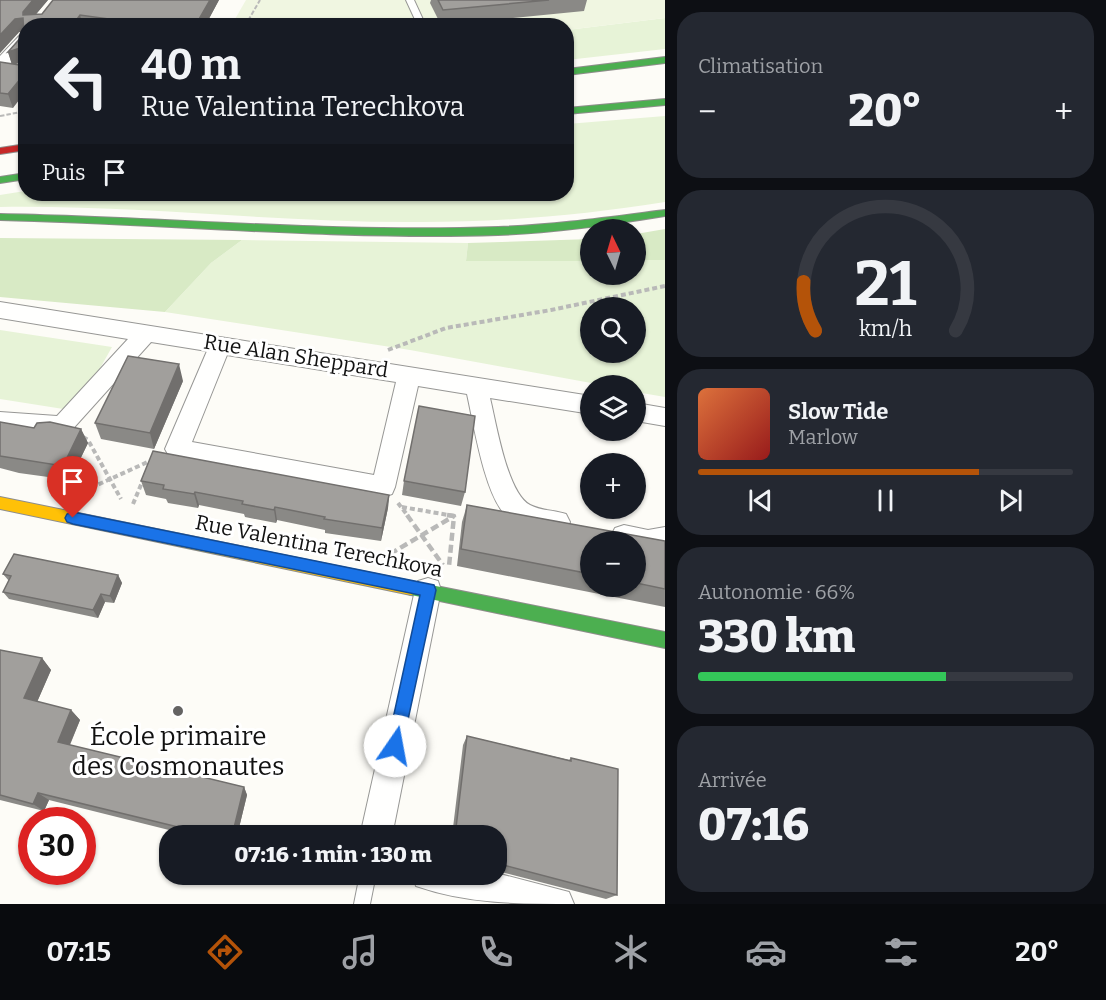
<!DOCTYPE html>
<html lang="fr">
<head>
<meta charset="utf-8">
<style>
	:root { --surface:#171b24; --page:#242831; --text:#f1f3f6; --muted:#9ea1a6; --line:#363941; --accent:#b45309 }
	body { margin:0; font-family:Bitter,serif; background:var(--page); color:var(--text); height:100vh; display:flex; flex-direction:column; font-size:22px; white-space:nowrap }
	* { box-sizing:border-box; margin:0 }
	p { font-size:20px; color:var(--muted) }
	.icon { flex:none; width:33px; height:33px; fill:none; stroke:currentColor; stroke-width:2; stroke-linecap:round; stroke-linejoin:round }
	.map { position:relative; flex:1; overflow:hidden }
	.panel { display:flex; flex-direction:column; gap:12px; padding:12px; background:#0d0f14; width:441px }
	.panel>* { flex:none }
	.guide { position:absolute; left:18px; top:18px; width:556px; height:183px; border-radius:24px; box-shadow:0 2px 4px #0004; background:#171b24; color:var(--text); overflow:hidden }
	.needle { width:39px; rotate:355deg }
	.fabs { position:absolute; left:580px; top:219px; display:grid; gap:12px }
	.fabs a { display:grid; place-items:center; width:66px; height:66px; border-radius:50%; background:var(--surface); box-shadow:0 2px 4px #0004; font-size:30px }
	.speed { position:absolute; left:18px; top:807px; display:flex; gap:12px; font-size:30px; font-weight:700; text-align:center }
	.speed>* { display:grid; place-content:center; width:78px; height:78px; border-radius:50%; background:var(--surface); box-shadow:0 2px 4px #0004; line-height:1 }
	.speed .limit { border:9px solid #d22; background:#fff; color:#111 }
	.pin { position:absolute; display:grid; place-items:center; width:51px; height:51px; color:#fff; margin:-62px -26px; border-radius:50% 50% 50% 0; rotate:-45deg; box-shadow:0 0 6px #0007 }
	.pin .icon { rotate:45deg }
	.me { position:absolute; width:66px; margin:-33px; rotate:12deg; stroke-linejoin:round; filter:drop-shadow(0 0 4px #0008) }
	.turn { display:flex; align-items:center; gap:21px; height:126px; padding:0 24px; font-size:27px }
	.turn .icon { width:78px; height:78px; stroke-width:2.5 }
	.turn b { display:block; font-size:42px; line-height:51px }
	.then { display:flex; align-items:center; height:57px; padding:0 24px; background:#0003; gap:12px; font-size:22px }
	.big { font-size:45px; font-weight:800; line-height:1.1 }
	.panel .widget { flex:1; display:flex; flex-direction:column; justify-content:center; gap:9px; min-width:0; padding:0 21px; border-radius:24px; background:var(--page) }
	.panel .dial { align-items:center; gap:0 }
	.dial svg { height:156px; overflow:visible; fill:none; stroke:var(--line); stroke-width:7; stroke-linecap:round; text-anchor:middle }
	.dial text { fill:var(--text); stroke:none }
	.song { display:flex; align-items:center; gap:18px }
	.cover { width:72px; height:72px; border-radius:9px; background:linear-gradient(135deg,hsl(20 70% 55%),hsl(0 70% 35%)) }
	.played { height:6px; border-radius:3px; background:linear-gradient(90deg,var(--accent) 75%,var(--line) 75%) }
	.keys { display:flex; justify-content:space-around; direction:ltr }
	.heat { display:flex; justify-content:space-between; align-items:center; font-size:33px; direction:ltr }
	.charge { height:9px; border-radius:4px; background:linear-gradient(90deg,#34c759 66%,var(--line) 0) }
	.trip { position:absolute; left:159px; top:825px; width:348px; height:60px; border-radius:24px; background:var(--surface); box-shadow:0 2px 4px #0004; font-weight:800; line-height:60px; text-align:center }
	.tab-bar { display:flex; height:96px; justify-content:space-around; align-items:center; background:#090b0e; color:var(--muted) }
	.tab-bar .icon { width:42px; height:42px }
	.tab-bar .on { color:var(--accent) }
	.tab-bar b { font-size:27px; color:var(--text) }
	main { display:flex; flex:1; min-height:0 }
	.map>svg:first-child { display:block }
</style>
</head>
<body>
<main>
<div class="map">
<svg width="665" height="904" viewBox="0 0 665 904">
	<rect width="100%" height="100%" fill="#fdfcf7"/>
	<path fill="#e7f3d7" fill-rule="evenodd" d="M 665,18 L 665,49 L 567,60 L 567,30 Z
		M 665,116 L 665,202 C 584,215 503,222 421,222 C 281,223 141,205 0,207 L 0,195 L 25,191 L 26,194 L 567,194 L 567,124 Z
		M 242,240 L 468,243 L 466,261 L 591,261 L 591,274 L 636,274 L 636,260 L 665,260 L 665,397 L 636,392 L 636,386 L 602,385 L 410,350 L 165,312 L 211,263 ZM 591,308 L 636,308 L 636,352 L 591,352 Z
		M 0,330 L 112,347 L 76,411 L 0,399 Z"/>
	<path fill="#d8eac5" d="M 665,229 L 665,260 L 636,260 L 636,234 Z
		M 0,238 L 242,240 L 211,263 L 165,312 L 0,297 Z
		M 591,239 L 591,261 L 466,261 L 468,243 Z"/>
	<path fill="#f0f6e1" d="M 246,0 L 665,0 L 665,18 L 567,30 L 567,26 L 231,26 Z"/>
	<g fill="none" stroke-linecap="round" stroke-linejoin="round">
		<defs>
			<path id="lane" d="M 406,0 L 414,0 L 426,26 L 418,26 Z
				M 360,874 L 376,874 L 370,904 L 354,904 Z"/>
			<path id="street" d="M 26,33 L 26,47 L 6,69 L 0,71 L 0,56 L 21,34 Z
				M 0,302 L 591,396 L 591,414 L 490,398 C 496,422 507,493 530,505 C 541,511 555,510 566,514 L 570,522 L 566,530 C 555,534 546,532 535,529 C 525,527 513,523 506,516 C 484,493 474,425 467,394 L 418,386 L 395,487 L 392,494 L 383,497 L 169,456 L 165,449 L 207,351 L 151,342 L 70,432 C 49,439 21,434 0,430 L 0,412 L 57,416 L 128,339 L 0,318 ZM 227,355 L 396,382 L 374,475 L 192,442 Z
				M 636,403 L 665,408 L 665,426 L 636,421 Z
				M 624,525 L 648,530 L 665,527 L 665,549 L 648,552 L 636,550 L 636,542 L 614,542 L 611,536 L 615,528 Z
				M 428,578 L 438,581 L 441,590 L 392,836 L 360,836 L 415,590 L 418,581 Z
				M 496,873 L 569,892 L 574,904 C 519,904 468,904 416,886 L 412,874 Z"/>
			<path id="fast" d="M 665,57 L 665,63 L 567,75 L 567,69 Z
				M 665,99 L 665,105 L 567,114 L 567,108 Z
				M 26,173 L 26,179 L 0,183 L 0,177 Z
				M 665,210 L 665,216 C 610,225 554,233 498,235 C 332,240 166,224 0,220 L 0,214 C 166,217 332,233 498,227 C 554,225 610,217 665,210 Z
				M 411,581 L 665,632 L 665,648 L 411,595 L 406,593 L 403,588 L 406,583 Z"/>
			<path id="slow" d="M 0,497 L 411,581 L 416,583 L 419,588 L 416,593 L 411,595 L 0,509 Z"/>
			<path id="jam" d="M 26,144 L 26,150 L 0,154 L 0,148 Z"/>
		</defs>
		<use href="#lane" stroke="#979795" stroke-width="2"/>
		<use href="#street" stroke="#979795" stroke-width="2"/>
		<use href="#fast" stroke="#8e8d8b" stroke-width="2"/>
		<use href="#slow" stroke="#8e8d8b" stroke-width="2"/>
		<use href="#jam" stroke="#8e8d8b" stroke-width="2"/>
		<path stroke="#b9b9b8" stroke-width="2" stroke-dasharray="4.5 2" stroke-linecap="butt" d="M 245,26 L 260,0
			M 0,116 L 26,111"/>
		<path stroke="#b9b9b8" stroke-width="4" stroke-dasharray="5 3" stroke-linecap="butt" d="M 388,350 L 446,328 L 551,310 L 665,286
			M 83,437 L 88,440 L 121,499
			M 84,491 L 152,460
			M 398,503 L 408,516
			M 133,504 L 143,480
			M 402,507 L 454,516"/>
		<path stroke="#b9b9b8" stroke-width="4.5" stroke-dasharray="8 4" stroke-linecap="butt" d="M 407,515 L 443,565
			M 447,515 L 454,516 L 449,566
			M 390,554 L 454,516"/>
		<use href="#lane" fill="#fffffe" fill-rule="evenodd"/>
		<use href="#street" fill="#fffffe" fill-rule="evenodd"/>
		<use href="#fast" fill="#4caf50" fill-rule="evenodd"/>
		<use href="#slow" fill="#ffc107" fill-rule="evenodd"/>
		<use href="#jam" fill="#c62828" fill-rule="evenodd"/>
	</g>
	<path fill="#8a8986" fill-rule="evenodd" d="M 0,0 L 48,0 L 36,14 L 42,14 L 53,0 L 219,0 L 205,26 L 26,26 L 26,61 L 15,64 L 13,108 L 0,106 L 0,62 L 12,64 L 8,52 L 24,34 L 24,32 L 19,32 L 0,53 Z
		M 431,0 L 587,0 L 584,11 L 441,25 L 430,3 Z
		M 183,381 L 154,449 L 101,439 L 95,423 Z
		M 0,422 L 34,428 L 81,429 L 88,443 L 70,480 L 19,473 L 0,468 Z
		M 141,481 L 389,495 L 388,508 L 381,541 L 325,533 L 325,530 L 277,520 L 276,523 L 245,517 L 244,514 L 199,505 L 198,508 L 168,503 L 166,499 L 146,495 Z
		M 404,481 L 465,492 L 461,506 L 402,495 Z
		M 467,505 L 665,541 L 665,607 L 457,566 L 462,522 ZM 591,542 L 636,542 L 636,586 L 591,586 Z
		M 3,574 L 118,575 L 122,583 L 114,603 L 105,602 L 98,618 L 9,599 L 3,592 L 9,581 Z
		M 0,650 L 42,658 L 51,670 L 37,702 L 71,710 L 80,720 L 70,745 L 244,787 L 247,795 L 237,836 L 193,836 L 49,800 L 44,811 L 0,800 Z
		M 467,736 L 569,760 L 571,758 L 617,895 L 606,899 L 497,871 L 496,836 L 452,836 L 463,745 Z"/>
	<path fill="#716f6d" d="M 33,0 L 48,0 L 27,25 L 23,12 Z
		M 210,0 L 219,0 L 205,26 L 195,26 Z
		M 80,15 L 83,26 L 72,26 Z
		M 23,18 L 26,32 L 19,32 L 0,53 L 0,35 L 15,19 Z
		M 26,46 L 26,61 L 12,65 L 8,52 Z
		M 26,72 L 26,91 L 13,108 L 8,94 Z
		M 179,364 L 183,381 L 154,449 L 150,433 Z
		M 81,429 L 88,443 L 70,480 L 63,466 Z
		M 195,492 L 199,505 L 198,508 L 194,494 Z
		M 389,495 L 388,508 L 381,541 L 382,528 Z
		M 275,507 L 277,520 L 276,523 L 274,510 Z
		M 118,575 L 122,583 L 114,603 L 110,596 Z
		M 101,594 L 105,602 L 98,618 L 93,610 Z
		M 42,658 L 51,670 L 34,709 L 24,698 Z
		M 71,710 L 80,720 L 67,751 L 58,742 Z
		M 244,787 L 247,795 L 237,836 L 232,836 Z
		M 38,793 L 49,800 L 44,811 L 33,804 Z"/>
	<path fill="#a19f9c" stroke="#716f6d" stroke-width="1.5" d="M 0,0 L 33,0 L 23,12 L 23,15 L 42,14 L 53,0 L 210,0 L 195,26 L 121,26 L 124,21 L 80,15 L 72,26 L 26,26 L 26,46 L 8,52 L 24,34 L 23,18 L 15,19 L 0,35 Z
		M 438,0 L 549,0 L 443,10 Z
		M 0,62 L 26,66 L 26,72 L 8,94 L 0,93 Z
		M 128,356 L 179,364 L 150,433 L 95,423 Z
		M 419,406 L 475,416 L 465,492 L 404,481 Z
		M 0,422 L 34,428 L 37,423 L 50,422 L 81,429 L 63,466 L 0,456 Z
		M 153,451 L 389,495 L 382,528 L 324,519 L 325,517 L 275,507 L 274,510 L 242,504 L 243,501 L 195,492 L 194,494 L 163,489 L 164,485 L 141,481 Z
		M 467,505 L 665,541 L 665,589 L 636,583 L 636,542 L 591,542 L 591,574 L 461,549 Z
		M 14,554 L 118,575 L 110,596 L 101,594 L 93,610 L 3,592 L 11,576 L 3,574 Z
		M 0,650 L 42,658 L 24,698 L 71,710 L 58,742 L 244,787 L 232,836 L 215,836 L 38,793 L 33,804 L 0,795 Z
		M 467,736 L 571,761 L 571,758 L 618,769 L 617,895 L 503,865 L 496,865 L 496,836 L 455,836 Z"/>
	<path fill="#1a73e8" stroke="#114b97" stroke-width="1.5" d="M 73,512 L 434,585 L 436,590 L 401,752 L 395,755 L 389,752 L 387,746 L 420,595 L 73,524 L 67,522 L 65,518 L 67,514 Z"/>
	<circle fill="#646362" stroke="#fff" stroke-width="2" cx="178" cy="711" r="6"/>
	<g text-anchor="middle" stroke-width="6" stroke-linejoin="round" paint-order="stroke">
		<g font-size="21" fill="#111" stroke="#fff">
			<text transform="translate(296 356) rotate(9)" y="7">Rue Alan Sheppard</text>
			<text transform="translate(319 546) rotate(11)" y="7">Rue Valentina Terechkova</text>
		</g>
		<g font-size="26" fill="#111" stroke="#fff">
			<text x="178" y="745">École primaire<tspan x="178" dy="30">des Cosmonautes</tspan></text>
		</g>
	</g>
</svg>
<div class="fabs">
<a><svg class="needle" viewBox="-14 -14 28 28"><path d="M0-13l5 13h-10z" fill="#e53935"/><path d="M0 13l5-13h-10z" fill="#9ea1a6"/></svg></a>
<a><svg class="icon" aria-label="search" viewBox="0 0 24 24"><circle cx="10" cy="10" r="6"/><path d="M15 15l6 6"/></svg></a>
<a><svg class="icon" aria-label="layers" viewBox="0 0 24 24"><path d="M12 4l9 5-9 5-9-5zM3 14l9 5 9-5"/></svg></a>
<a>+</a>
<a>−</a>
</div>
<div class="speed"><div class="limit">30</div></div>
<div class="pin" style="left:73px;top:518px;background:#d93025"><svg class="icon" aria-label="arrive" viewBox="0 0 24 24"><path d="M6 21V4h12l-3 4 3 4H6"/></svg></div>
<svg class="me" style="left:395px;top:746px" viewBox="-20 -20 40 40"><circle r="19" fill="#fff"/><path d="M0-13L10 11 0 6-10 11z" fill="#1a73e8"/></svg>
<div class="trip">07:16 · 1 min · 130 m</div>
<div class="guide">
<div class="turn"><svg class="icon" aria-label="left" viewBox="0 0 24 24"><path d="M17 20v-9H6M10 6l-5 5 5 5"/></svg><div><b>40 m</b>Rue Valentina Terechkova</div></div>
<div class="then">Puis<svg class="icon" aria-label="arrive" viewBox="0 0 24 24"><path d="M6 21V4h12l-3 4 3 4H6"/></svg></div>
</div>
</div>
<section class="panel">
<div class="widget"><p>Climatisation</p>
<div class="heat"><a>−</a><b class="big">20°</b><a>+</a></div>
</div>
<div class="widget dial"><svg viewBox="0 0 100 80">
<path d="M14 69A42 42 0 1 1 86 69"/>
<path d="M14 69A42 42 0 0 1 8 44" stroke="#b45309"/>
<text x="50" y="56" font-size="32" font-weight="700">21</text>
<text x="50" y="72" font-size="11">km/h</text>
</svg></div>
<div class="widget">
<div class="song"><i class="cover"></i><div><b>Slow Tide</b><p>Marlow</p></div></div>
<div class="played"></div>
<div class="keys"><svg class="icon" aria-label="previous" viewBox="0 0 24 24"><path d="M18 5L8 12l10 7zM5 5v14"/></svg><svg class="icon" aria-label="pause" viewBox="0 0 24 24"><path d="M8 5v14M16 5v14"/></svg><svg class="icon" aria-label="next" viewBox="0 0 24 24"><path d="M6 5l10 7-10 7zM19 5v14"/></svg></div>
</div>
<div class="widget"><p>Autonomie · 66%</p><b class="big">330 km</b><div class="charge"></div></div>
<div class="widget"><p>Arrivée</p><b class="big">07:16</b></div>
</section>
</main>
<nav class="tab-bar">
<b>07:15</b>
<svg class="icon on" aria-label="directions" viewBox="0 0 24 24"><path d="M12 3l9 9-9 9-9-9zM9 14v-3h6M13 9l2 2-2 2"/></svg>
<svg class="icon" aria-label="music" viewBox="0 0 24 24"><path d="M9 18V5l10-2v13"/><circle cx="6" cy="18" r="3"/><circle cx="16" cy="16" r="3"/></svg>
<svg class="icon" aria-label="phone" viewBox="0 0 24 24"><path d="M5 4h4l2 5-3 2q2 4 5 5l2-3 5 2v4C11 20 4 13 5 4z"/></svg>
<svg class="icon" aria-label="climate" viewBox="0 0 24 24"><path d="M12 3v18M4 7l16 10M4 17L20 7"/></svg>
<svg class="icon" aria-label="car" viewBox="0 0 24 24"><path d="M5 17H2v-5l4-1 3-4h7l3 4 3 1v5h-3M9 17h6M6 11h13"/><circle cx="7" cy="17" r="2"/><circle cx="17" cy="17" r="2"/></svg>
<svg class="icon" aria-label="filters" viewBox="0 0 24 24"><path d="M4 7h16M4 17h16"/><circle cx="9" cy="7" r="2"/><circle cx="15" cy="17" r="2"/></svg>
<b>20°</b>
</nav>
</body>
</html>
